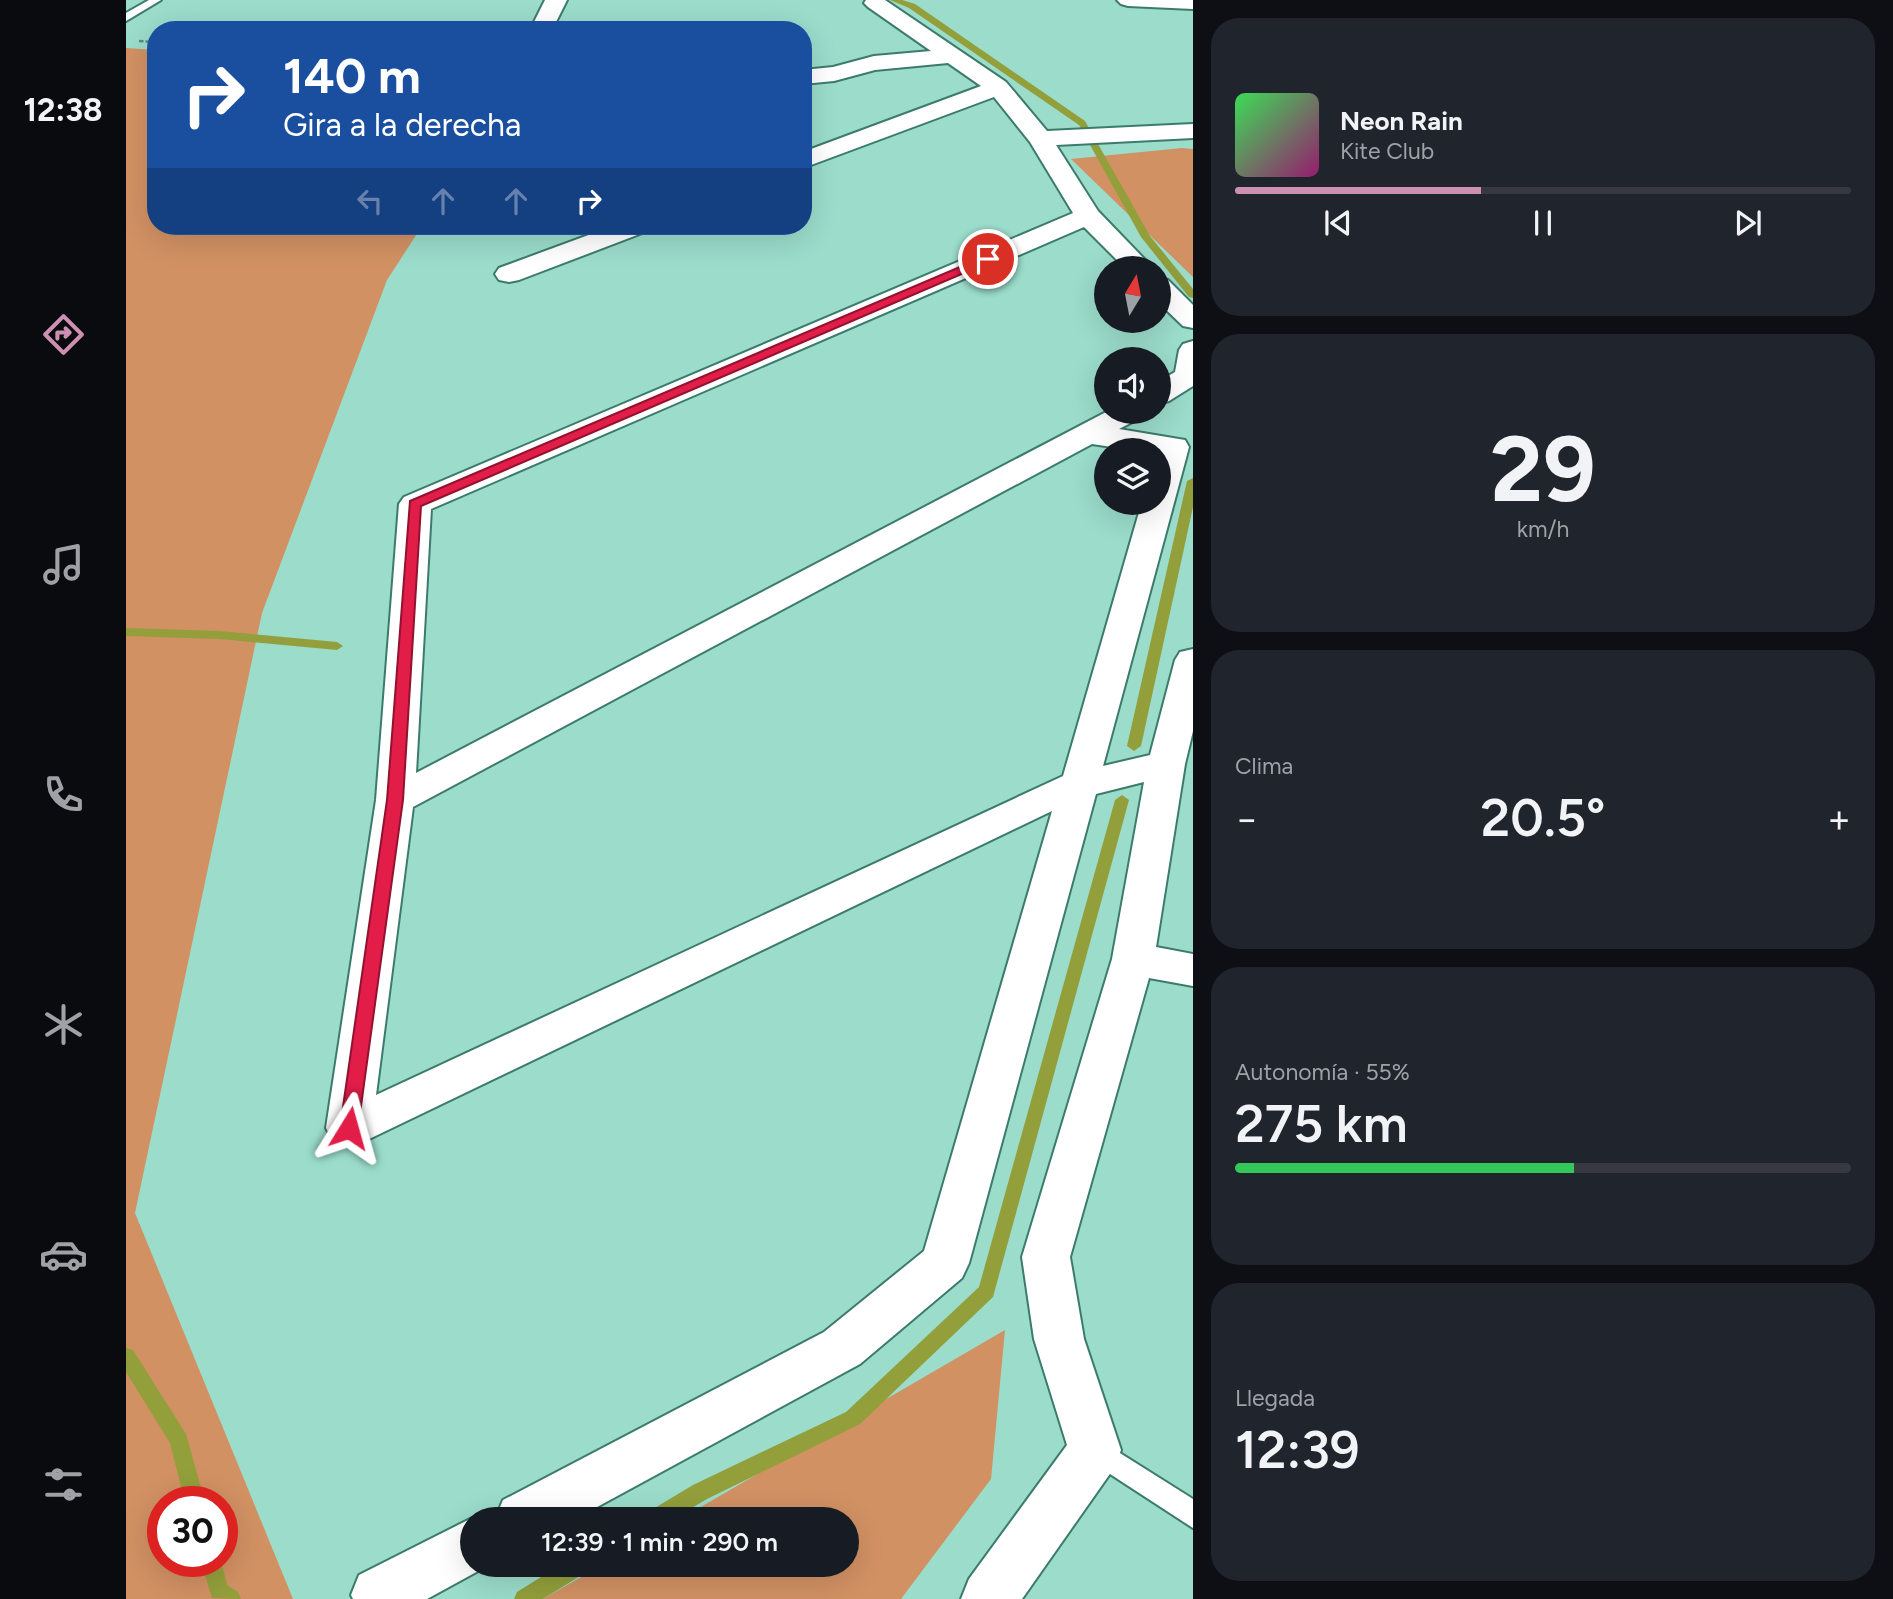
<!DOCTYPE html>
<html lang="es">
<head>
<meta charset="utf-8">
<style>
	:root { --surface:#171b24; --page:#20242c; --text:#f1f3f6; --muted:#9ea1a6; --line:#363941; --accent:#cd90b2 }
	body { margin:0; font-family:Figtree,sans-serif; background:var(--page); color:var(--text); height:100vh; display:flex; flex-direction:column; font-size:26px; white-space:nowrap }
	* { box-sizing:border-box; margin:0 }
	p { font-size:23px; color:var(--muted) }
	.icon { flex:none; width:38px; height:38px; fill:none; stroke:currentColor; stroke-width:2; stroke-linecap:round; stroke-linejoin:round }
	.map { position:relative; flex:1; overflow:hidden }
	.details { display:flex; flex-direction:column; gap:18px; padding:18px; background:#0d0f14; width:700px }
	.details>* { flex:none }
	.hud { position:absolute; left:21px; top:21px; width:665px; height:214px; border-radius:28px; box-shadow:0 7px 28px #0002; background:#1a4fa0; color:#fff; overflow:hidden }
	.needle { width:46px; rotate:10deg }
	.fabs { position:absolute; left:968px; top:256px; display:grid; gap:14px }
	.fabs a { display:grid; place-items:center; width:77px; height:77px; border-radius:50%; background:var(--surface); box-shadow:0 7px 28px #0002; font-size:35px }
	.speed { position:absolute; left:21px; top:1486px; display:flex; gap:14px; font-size:35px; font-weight:700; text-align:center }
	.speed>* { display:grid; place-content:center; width:91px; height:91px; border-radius:50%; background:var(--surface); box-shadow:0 7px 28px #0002; line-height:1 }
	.speed .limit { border:10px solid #d22; background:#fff; color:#111 }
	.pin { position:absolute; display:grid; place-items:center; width:60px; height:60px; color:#fff; margin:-30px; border:4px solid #fff; border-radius:50%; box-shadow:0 2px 7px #0007 }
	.me { position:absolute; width:77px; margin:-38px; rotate:8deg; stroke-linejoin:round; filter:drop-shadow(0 0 5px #0008) }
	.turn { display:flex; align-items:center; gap:24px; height:147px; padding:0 21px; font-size:32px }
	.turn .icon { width:91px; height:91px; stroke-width:2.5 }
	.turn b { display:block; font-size:49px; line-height:60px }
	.lanes { display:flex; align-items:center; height:66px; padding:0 21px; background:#0003; justify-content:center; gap:35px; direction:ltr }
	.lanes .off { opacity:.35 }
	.big { font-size:52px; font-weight:600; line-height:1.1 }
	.details .card { flex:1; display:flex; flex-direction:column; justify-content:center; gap:10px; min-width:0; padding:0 24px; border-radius:28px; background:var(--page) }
	.details .dial { align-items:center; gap:0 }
	.dial b { font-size:91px; line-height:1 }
	.song { display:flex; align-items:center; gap:21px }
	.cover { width:84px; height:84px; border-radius:10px; background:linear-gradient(135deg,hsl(130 70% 55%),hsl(320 70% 35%)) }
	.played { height:7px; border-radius:4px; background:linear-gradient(90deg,var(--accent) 40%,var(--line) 40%) }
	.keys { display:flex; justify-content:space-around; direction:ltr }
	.heat { display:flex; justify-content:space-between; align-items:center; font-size:38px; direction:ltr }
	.charge { height:10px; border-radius:5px; background:linear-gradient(90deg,#34c759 55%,var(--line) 0) }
	.trip { position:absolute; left:334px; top:1507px; width:399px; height:70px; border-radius:35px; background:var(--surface); box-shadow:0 7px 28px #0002; font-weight:600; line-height:70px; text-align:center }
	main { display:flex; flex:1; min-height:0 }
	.tabs { display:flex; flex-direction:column; width:126px; justify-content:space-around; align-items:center; background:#090b0e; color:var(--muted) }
	.tabs .icon { width:49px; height:49px }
	.tabs .selected { color:var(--accent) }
	.tabs b { font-size:32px; color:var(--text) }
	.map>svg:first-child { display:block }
</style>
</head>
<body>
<main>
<nav class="tabs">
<b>12:38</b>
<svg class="icon selected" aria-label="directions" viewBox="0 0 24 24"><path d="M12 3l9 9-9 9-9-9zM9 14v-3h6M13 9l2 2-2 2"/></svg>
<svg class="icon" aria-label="music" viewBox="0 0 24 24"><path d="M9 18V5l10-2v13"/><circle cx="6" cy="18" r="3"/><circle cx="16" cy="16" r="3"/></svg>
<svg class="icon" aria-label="phone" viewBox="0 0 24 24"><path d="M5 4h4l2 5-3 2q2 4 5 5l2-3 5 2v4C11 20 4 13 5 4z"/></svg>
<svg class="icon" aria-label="climate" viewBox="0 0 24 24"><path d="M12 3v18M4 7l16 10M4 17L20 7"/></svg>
<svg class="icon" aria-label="car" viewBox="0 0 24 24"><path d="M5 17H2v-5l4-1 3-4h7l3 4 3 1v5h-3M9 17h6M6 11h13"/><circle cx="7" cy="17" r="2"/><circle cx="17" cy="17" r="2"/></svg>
<svg class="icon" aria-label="filters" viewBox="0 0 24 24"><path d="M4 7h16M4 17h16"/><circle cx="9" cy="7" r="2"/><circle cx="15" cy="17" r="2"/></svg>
</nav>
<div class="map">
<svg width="1067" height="1599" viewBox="0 0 1067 1599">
	<rect width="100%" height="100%" fill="#9bdccb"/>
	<path fill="#d19163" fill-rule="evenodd" d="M 0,48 L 30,50 L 30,226 L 296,226 L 261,280 L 136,613 L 9,1213 L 167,1599 L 0,1599 ZM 37,1502 L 96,1502 L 96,1561 L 37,1561 Z
		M 1056,148 L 1067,149 L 1067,277 L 945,159 Z
		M 879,1330 L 865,1479 L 775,1599 L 417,1599 L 476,1565 L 721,1564 L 721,1519 L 554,1519 Z"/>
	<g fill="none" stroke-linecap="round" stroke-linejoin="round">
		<path fill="#929f3b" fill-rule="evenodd" d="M 764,0 L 776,0 L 789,4 L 959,121 L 1024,236 L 1067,289 L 1067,298 L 1063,297 L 1015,237 L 953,125 L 783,8 Z
			M 1067,478 L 1067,507 L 1015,746 L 1008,751 L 1001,746 L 1061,481 Z
			M 0,628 L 94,631 L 211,642 L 217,646 L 211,650 L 94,639 L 0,636 Z
			M 996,795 L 1003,800 L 867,1297 L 734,1424 L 581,1499 L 547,1519 L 519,1519 L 522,1512 L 567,1485 L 720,1412 L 853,1287 L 989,800 Z
			M 0,1348 L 7,1350 L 60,1434 L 79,1502 L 59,1502 L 44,1443 L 0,1372 Z
			M 75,1561 L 95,1561 L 101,1585 L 112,1592 L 115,1599 L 86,1598 Z
			M 436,1564 L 465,1564 L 462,1571 L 417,1599 L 388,1599 L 391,1592 Z"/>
		<defs>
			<path id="service" d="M 23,0 L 35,0 L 0,21 L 0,13 Z
				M 970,1438 L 1067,1499 L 1067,1528 L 961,1459 L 957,1450 L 961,1441 Z"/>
			<path id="minor" d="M 419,0 L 441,0 L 426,30 L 404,30 Z
				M 740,0 L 759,0 L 880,82 L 921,131 L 1067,124 L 1067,138 L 930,145 L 972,211 L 1027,268 L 999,268 L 958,227 L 305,509 L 290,773 L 982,411 L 1020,411 L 1016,417 L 993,429 L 1059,440 L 1063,447 L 977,766 L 1024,755 L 1049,660 L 1054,652 L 1067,649 L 1067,731 L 1059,764 L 1030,947 L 1067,954 L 1067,986 L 1023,978 L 944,1257 L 958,1339 L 995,1450 L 988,1468 L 896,1599 L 835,1599 L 843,1579 L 941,1445 L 908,1339 L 896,1257 L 986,959 L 1018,782 L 970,794 L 843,1263 L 836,1278 L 734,1364 L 449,1519 L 369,1519 L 377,1500 L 698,1332 L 798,1251 L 926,811 L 239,1141 L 223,1147 L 207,1141 L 200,1128 L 250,800 L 273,504 L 278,497 L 947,213 L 904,142 L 868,97 L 677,168 L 677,152 L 855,86 L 822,63 L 749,70 L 708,81 L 677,84 L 677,70 L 707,67 L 748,56 L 805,51 L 742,7 L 738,3 ZM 966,444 L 1006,450 L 1032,450 L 1032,502 L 1016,502 L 937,776 L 250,1095 L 287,807 Z
				M 991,0 L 1067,0 L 1067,9 L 1002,6 L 995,4 Z
				M 487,226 L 523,226 L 519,232 L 393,280 L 383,282 L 373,280 L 369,274 L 373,268 Z
				M 1032,278 L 1042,280 L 1067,305 L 1067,328 L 1057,326 L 1032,302 Z
				M 1067,341 L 1067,386 L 1043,401 L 1032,404 L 1032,382 L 1049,372 L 1053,350 L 1057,344 Z
				M 346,1518 L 348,1519 L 346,1564 L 365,1564 L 301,1599 L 227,1599 L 225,1595 L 233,1575 Z"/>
		</defs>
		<use href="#service" stroke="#3c7b6c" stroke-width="4"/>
		<use href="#minor" stroke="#3c7b6c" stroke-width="4"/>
		<path stroke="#5c8a7e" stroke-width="2.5" stroke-dasharray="4.5 2" stroke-linecap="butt" d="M 13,41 L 30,42"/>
		<use href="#service" fill="#fff" fill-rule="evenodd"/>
		<use href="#minor" fill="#fff" fill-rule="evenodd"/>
	</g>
	<path fill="#e11d48" stroke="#92132f" stroke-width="2" d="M 862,255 L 867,259 L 866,261 L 295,506 L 277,800 L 232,1128 L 230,1133 L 223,1135 L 216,1133 L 214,1128 L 261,800 L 284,501 Z"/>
</svg>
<div class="fabs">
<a><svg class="needle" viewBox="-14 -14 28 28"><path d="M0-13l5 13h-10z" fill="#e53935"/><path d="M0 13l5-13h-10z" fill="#9ea1a6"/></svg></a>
<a><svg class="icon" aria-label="sound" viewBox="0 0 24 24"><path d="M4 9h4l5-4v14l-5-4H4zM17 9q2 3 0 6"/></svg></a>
<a><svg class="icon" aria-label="layers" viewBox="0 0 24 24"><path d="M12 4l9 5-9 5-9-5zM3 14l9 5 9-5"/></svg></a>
</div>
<div class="speed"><div class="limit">30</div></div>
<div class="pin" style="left:862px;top:259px;background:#d93025"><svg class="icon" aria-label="arrive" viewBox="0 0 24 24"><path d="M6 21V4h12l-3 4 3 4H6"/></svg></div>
<svg class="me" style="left:223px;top:1128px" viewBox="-20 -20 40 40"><path d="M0-17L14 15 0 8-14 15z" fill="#e11d48" stroke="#fff" stroke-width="4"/></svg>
<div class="trip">12:39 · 1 min · 290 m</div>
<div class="hud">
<div class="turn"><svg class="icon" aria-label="right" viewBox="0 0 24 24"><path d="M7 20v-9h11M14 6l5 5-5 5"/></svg><div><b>140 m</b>Gira a la derecha</div></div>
<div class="lanes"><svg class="icon off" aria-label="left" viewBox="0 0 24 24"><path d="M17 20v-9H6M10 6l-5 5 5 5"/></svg><svg class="icon off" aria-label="ahead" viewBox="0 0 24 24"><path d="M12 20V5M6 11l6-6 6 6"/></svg><svg class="icon off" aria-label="ahead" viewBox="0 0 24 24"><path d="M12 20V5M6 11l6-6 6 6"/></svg><svg class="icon" aria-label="right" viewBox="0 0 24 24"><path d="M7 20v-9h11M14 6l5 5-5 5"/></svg></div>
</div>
</div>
<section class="details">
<div class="card">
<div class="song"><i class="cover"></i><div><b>Neon Rain</b><p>Kite Club</p></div></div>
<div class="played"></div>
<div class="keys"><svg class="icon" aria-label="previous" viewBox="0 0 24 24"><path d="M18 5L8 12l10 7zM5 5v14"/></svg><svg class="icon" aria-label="pause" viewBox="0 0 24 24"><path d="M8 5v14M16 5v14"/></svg><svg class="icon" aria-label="next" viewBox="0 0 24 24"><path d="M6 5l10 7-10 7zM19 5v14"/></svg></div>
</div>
<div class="card dial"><b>29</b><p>km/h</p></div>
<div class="card"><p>Clima</p>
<div class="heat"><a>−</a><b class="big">20.5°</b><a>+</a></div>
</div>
<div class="card"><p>Autonomía · 55%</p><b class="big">275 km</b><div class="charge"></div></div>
<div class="card"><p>Llegada</p><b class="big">12:39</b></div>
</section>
</main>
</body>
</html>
